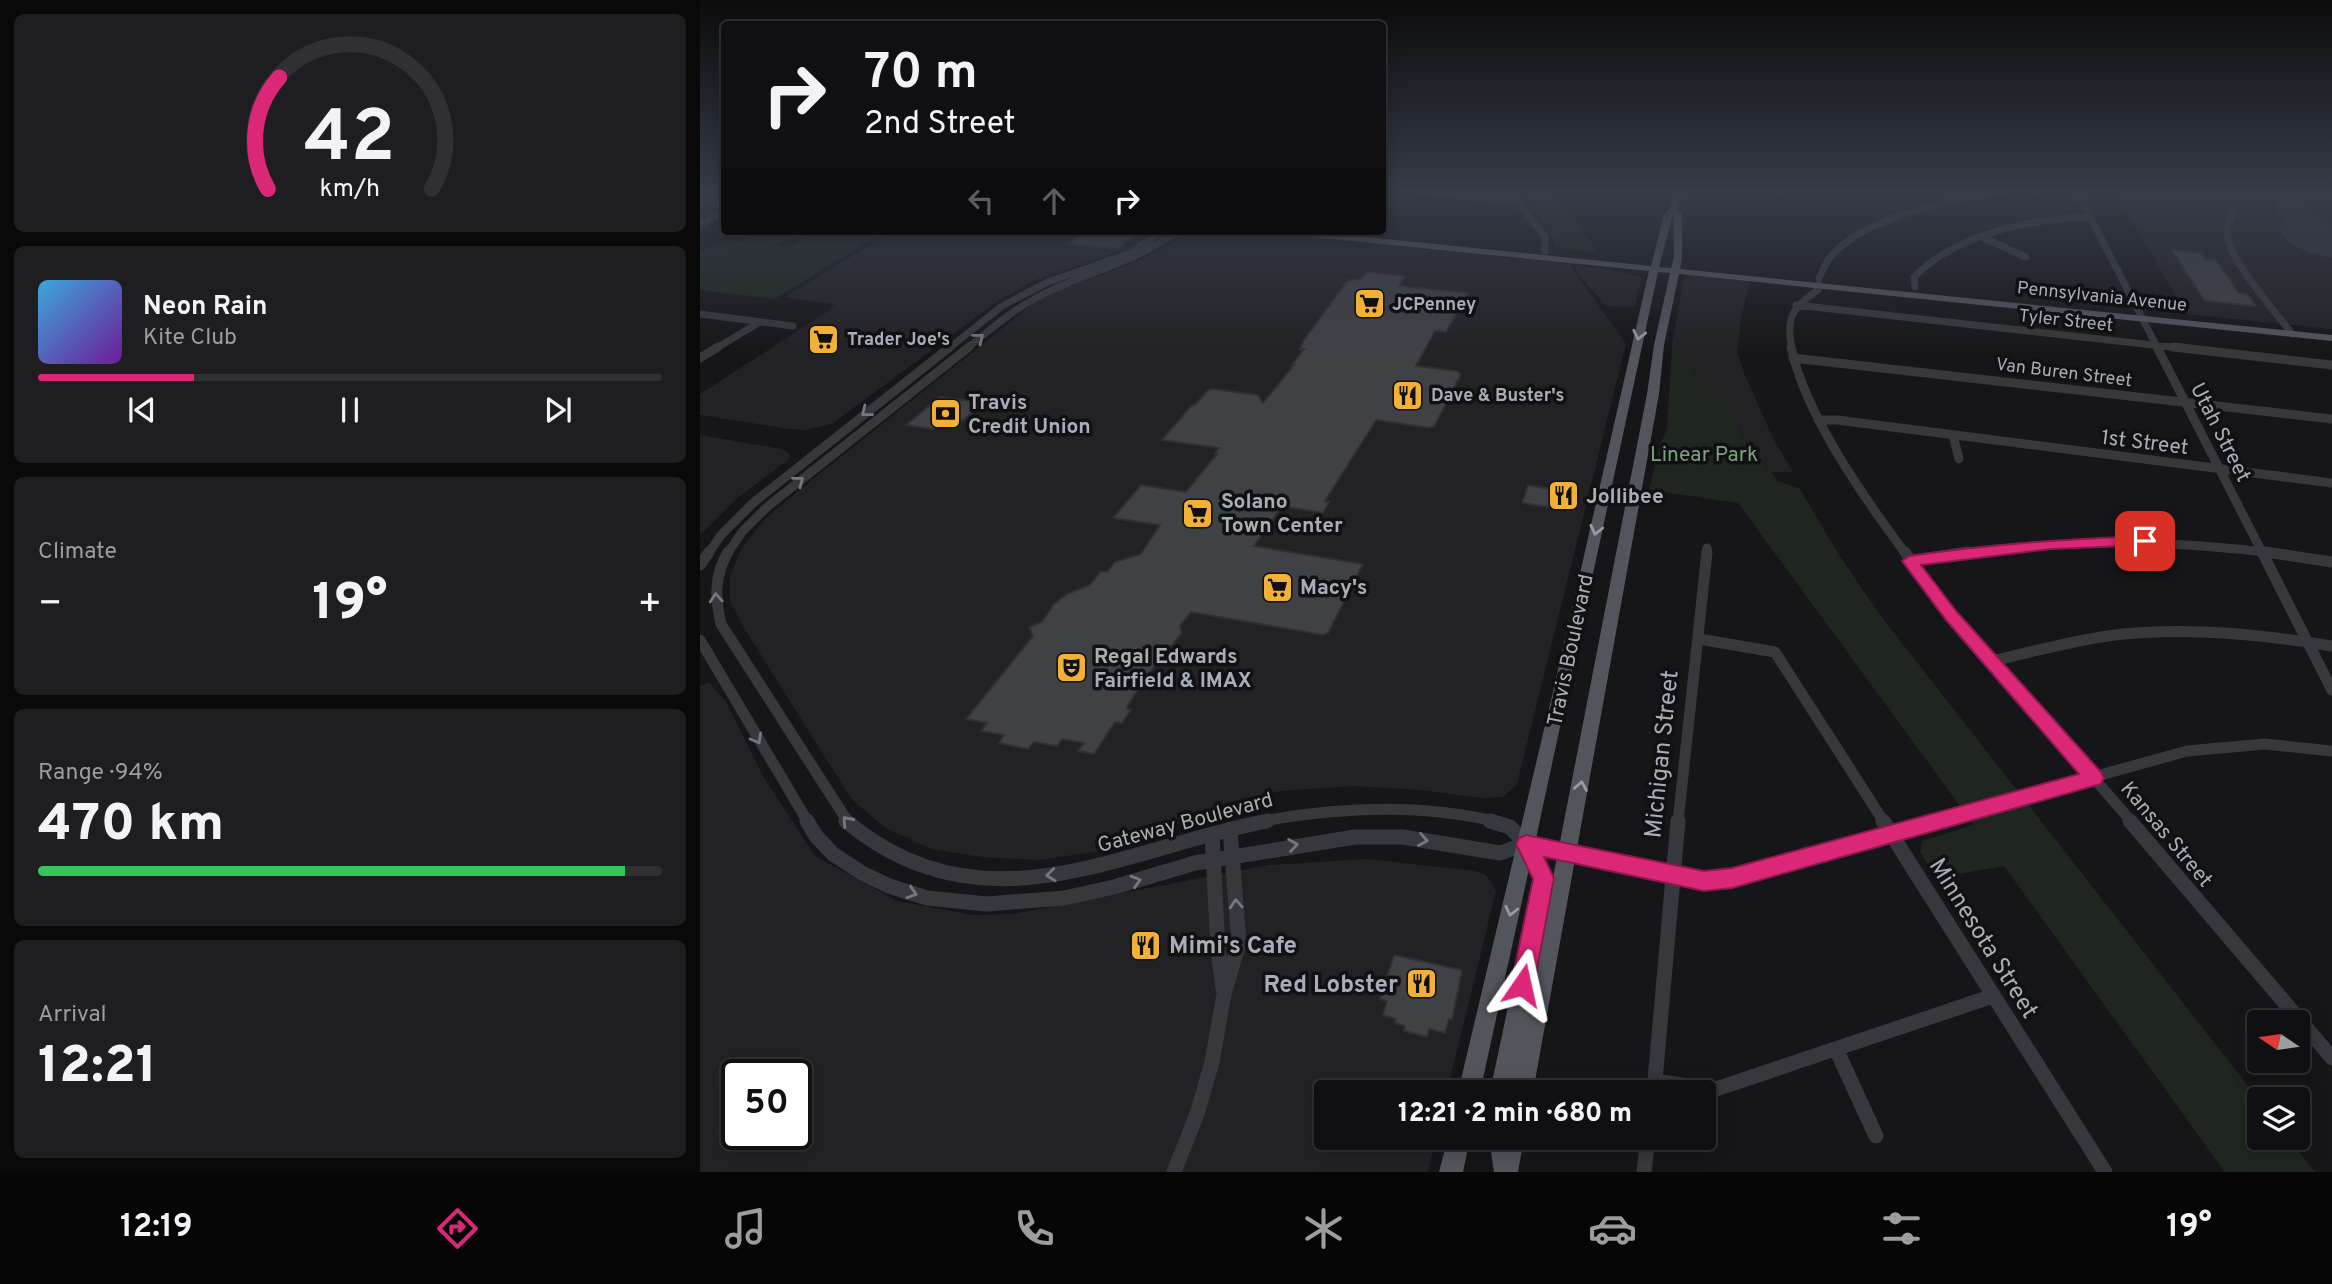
<!DOCTYPE html>
<html lang="en">
<head>
<meta charset="utf-8">
<style>
	:root { --surface:#101012; --page:#1e1e20; --text:#f1f3f6; --muted:#9c9d9f; --line:#303032; --accent:#db2777 }
	body { margin:0; font-family:Overpass,sans-serif; background:var(--page); color:var(--text); height:100vh; display:flex; flex-direction:column; font-size:26px; white-space:nowrap }
	* { box-sizing:border-box; margin:0 }
	p { font-size:23px; color:var(--muted) }
	.icon { flex:none; width:38px; height:38px; fill:none; stroke:currentColor; stroke-width:2; stroke-linecap:round; stroke-linejoin:round }
	.map { position:relative; flex:1; overflow:hidden }
	.panel { display:flex; flex-direction:column; gap:14px; padding:14px; background:#09090a; width:700px }
	.panel>* { flex:none }
	.guide { position:absolute; left:21px; top:21px; width:665px; height:214px; border-radius:7px; box-shadow:0 4px 18px #0003,0 0 0 2px var(--line); background:#101012; color:var(--text); overflow:hidden }
	.needle { width:46px; rotate:283deg }
	.controls { position:absolute; left:1547px; top:1010px; display:grid; gap:14px }
	.controls a { display:grid; place-items:center; width:63px; height:63px; border-radius:7px; background:var(--surface); box-shadow:0 4px 18px #0003,0 0 0 2px var(--line); font-size:35px }
	.speed { position:absolute; left:21px; top:1059px; display:flex; gap:14px; font-size:35px; font-weight:700; text-align:center }
	.speed>* { display:grid; place-content:center; width:91px; height:91px; border-radius:50%; background:var(--surface); box-shadow:0 4px 18px #0003,0 0 0 2px var(--line); line-height:1 }
	.speed .limit { border:4px solid #111; border-radius:10px; background:#fff; color:#111 }
	.pin { position:absolute; display:grid; place-items:center; width:60px; height:60px; color:#fff; margin:-30px; border-radius:14px; box-shadow:0 4px 10px #0006 }
	.me { position:absolute; width:77px; margin:-38px; rotate:11deg; stroke-linejoin:round; filter:drop-shadow(0 0 5px #0008) }
	.turn { display:flex; align-items:center; gap:24px; height:147px; padding:0 28px; font-size:32px }
	.turn .icon { width:91px; height:91px; stroke-width:2.5 }
	.turn b { display:block; font-size:49px; line-height:60px }
	.lanes { display:flex; align-items:center; height:66px; padding:0 28px; background:#0003; justify-content:center; gap:35px; direction:ltr }
	.lanes .off { opacity:.35 }
	.big { font-size:52px; font-weight:800; line-height:1.1 }
	.panel .tile { flex:1; display:flex; flex-direction:column; justify-content:center; gap:10px; min-width:0; padding:0 24px; border-radius:10px; background:var(--page) }
	.panel .dial { align-items:center; gap:0 }
	.dial svg { height:182px; overflow:visible; fill:none; stroke:var(--line); stroke-width:7; stroke-linecap:round; text-anchor:middle }
	.dial text { fill:var(--text); stroke:none }
	.song { display:flex; align-items:center; gap:21px }
	.cover { width:84px; height:84px; border-radius:10px; background:linear-gradient(135deg,hsl(200 70% 55%),hsl(280 70% 35%)) }
	.played { height:7px; border-radius:4px; background:linear-gradient(90deg,var(--accent) 25%,var(--line) 25%) }
	.keys { display:flex; justify-content:space-around; direction:ltr }
	.heat { display:flex; justify-content:space-between; align-items:center; font-size:38px; direction:ltr }
	.charge { height:10px; border-radius:5px; background:linear-gradient(90deg,#34c759 94%,var(--line) 0) }
	.trip { position:absolute; left:614px; top:1080px; width:402px; height:70px; border-radius:7px; background:var(--surface); box-shadow:0 4px 18px #0003,0 0 0 2px var(--line); font-weight:800; line-height:70px; text-align:center }
	.tab-bar { display:flex; height:112px; justify-content:space-around; align-items:center; background:#060607; color:var(--muted) }
	.tab-bar .icon { width:49px; height:49px }
	.tab-bar .on { color:var(--accent) }
	.tab-bar b { font-size:32px; color:var(--text) }
	main { display:flex; flex:1; min-height:0 }
	.map>svg:first-child { display:block }
</style>
</head>
<body>
<main>
<section class="panel">
<div class="tile dial"><svg viewBox="0 0 100 80">
<path d="M14 69A42 42 0 1 1 86 69"/>
<path d="M14 69A42 42 0 0 1 19 20" stroke="#db2777"/>
<text x="50" y="56" font-size="32" font-weight="700">42</text>
<text x="50" y="72" font-size="11">km/h</text>
</svg></div>
<div class="tile">
<div class="song"><i class="cover"></i><div><b>Neon Rain</b><p>Kite Club</p></div></div>
<div class="played"></div>
<div class="keys"><svg class="icon" aria-label="previous" viewBox="0 0 24 24"><path d="M18 5L8 12l10 7zM5 5v14"/></svg><svg class="icon" aria-label="pause" viewBox="0 0 24 24"><path d="M8 5v14M16 5v14"/></svg><svg class="icon" aria-label="next" viewBox="0 0 24 24"><path d="M6 5l10 7-10 7zM19 5v14"/></svg></div>
</div>
<div class="tile"><p>Climate</p>
<div class="heat"><a>−</a><b class="big">19°</b><a>+</a></div>
</div>
<div class="tile"><p>Range · 94%</p><b class="big">470 km</b><div class="charge"></div></div>
<div class="tile"><p>Arrival</p><b class="big">12:21</b></div>
</section>
<div class="map">
<svg width="1632" height="1172" viewBox="0 0 1632 1172">
	<rect width="100%" height="100%" fill="#161618"/>
	<path fill="#222225" fill-rule="evenodd" d="M 1414,191 L 1632,191 L 1632,329 L 1487,314 Z
		M 194,231 L 453,231 L 430,248 L 335,280 L 299,300 L 132,424 L 105,430 L 89,429 L 0,415 L 0,394 L 130,310 L 134,304 L 85,297 Z
		M 494,231 L 553,231 L 869,264 L 926,344 L 817,784 L 803,797 L 782,798 L 720,790 L 655,786 L 580,791 L 529,802 L 473,827 L 401,851 L 339,860 L 282,857 L 231,849 L 186,828 L 152,800 L 44,628 L 30,601 L 30,576 L 41,549 L 65,519 L 103,487 L 339,299 L 361,289 L 435,263 Z
		M 875,265 L 907,269 L 942,277 L 935,307 L 906,306 L 876,271 Z
		M 991,275 L 1050,280 L 1041,318 L 1037,351 L 1044,373 L 1073,438 L 1093,472 L 1071,472 L 1045,440 L 1024,397 L 1013,398 L 972,344 L 984,277 Z
		M 0,435 L 82,449 L 89,453 L 89,459 L 36,499 L 0,535 Z
		M 9,682 L 26,702 L 63,776 L 115,856 L 198,901 L 272,915 L 312,914 L 569,865 L 668,859 L 775,871 L 786,875 L 796,891 L 747,1092 L 626,1092 L 626,1138 L 736,1138 L 728,1172 L 0,1172 L 0,686 ZM 37,1074 L 96,1074 L 96,1134 L 37,1134 Z"/>
	<path fill="#1e261f" d="M 821,191 L 851,191 L 899,253 L 854,247 L 854,239 Z
		M 65,231 L 97,233 L 75,245 L 89,248 L 119,231 L 181,233 L 75,299 L 0,290 L 0,253 L 25,240 L 44,242 Z
		M 972,344 L 1013,398 L 1024,397 L 1045,440 L 1078,481 L 1100,489 L 1139,555 L 1180,615 L 1559,1100 L 1559,1138 L 1588,1138 L 1615,1172 L 1525,1172 L 1304,866 L 1236,878 L 1220,852 L 1222,841 L 1274,825 L 1038,503 L 949,490 L 960,444 L 967,429 Z"/>
	<path fill="#2c353c" d="M 1553,191 L 1609,191 L 1605,203 L 1611,213 L 1632,226 L 1632,258 C 1613,254 1589,249 1580,230 L 1583,220 L 1577,212 L 1575,203 Z"/>
	<path fill="#404145" stroke="#303034" stroke-width="2" d="M 386,231 L 439,231 L 417,249 L 368,244 Z
		M 1472,250 L 1502,253 L 1506,259 L 1516,260 L 1539,293 L 1547,294 L 1556,306 L 1505,301 Z
		M 667,272 L 705,276 L 699,286 L 768,293 L 746,332 L 735,331 L 716,366 L 757,371 L 761,374 L 735,425 L 730,428 L 676,420 L 625,501 L 629,502 L 623,513 L 582,506 L 554,546 L 663,564 L 628,633 L 623,635 L 491,612 L 480,626 L 482,633 L 448,674 L 428,705 L 427,709 L 431,710 L 422,723 L 415,722 L 394,754 L 378,751 L 384,743 L 362,739 L 357,746 L 334,742 L 328,749 L 299,743 L 304,735 L 281,731 L 287,723 L 266,719 L 333,636 L 329,627 L 342,622 L 354,604 L 367,594 L 390,585 L 401,571 L 407,572 L 415,562 L 441,554 L 460,525 L 413,518 L 441,485 L 486,492 L 517,454 L 515,454 L 519,448 L 462,440 L 491,406 L 496,404 L 508,390 L 513,389 L 558,395 L 563,403 L 594,365 L 592,365 L 604,349 L 600,349 L 604,340 L 648,280 L 661,279 Z
		M 240,397 L 283,403 L 254,428 L 236,426 L 232,429 L 206,425 Z
		M 828,485 L 874,493 L 869,510 L 822,503 Z
		M 694,955 L 762,970 L 752,1020 L 749,1019 L 745,1033 L 729,1029 L 727,1037 L 704,1031 L 705,1026 L 695,1023 L 696,1019 L 683,1015 L 687,1001 L 680,999 Z"/>
	<g fill="none" stroke-linecap="round" stroke-linejoin="round">
		<path stroke="#37383d" stroke-width="7" d="M 724,191 L 817,202 L 845,236 L 845,251
			M 1377,191 L 1458,349
			M 1523,191 L 1535,202 C 1534,213 1526,223 1527,234 C 1529,260 1575,311 1592,334
			M 0,202 L 24,204
			M 0,224 L 24,212
			M 1282,237 L 1326,257
			M 1119,278 C 1122,272 1125,264 1129,259 C 1162,216 1249,202 1299,191
			M 1215,287 L 1214,277 C 1256,234 1332,218 1391,217
			M 1096,305 L 1489,349
			M 0,314 L 93,326
			M 15,349 L 60,322
			M 248,349 L 302,306 L 348,282 L 428,254 L 463,231
			M 266,349 C 289,331 311,311 336,298 C 383,273 434,263 478,231
			M 1092,349 C 1085,317 1093,307 1118,290 L 1119,284"/>
		<path stroke="#37383d" stroke-width="9" d="M 1091,347 C 1106,416 1164,498 1206,554
			M 1457,347 L 1563,554
			M 1473,347 L 1632,365
			M 0,358 L 18,347
			M 1093,358 L 1632,419
			M 1118,420 L 1137,420 L 1632,483
			M 1253,435 L 1259,459
			M 8,554 L 21,535 L 53,503 L 250,347
			M 27,554 L 42,532 L 67,507 L 269,347
			M 1006,554 L 1007,548
			M 1255,554 C 1366,539 1468,539 1579,554"/>
		<path stroke="#37383d" stroke-width="11" d="M 28,552 C 14,576 15,598 21,624 L 148,822
			M 1205,552 L 1252,616 L 1432,822
			M 1562,552 L 1632,690
			M 1566,552 L 1632,562
			M 1209,561 L 1268,552
			M 0,565 L 9,552
			M 999,639 L 1075,652 L 1184,822
			M 0,640 L 108,822
			M 1292,661 C 1335,651 1379,639 1423,634 C 1493,627 1563,635 1632,646
			M 558,822 C 637,807 718,803 798,822
			M 978,822 L 1007,552
			M 1231,822 L 1487,751 L 1565,744 L 1632,751"/>
		<path stroke="#37383d" stroke-width="15" d="M 107,821 L 116,836 L 133,854 L 162,873 L 189,886 L 227,898 L 287,904 L 364,898 L 414,887 L 495,863 L 655,837 L 703,837 L 800,853 L 826,844
			M 146,821 C 284,935 419,850 567,821
			M 790,821 L 810,827 L 826,844
			M 1183,821 L 1405,1172
			M 1430,821 L 1632,1058
			M 512,834 L 518,950 L 523,988
			M 826,844 L 1004,881 L 1032,878 L 1237,821
			M 1136,1049 L 1176,1136
			M 955,1081 L 1013,1090 L 1293,996
			M 954,1092 L 978,821
			M 474,1172 L 497,1114 L 512,1062 L 524,994 L 539,943 L 530,829
			M 944,1172 L 948,1138"/>
		<path fill="#53555c" fill-rule="evenodd" d="M 974,191 L 982,191 L 978,210 L 982,214 L 982,257 L 980,269 L 1632,335 L 1632,341 L 979,274 L 964,345 L 959,394 L 833,1092 L 790,1092 L 835,879 L 829,869 L 780,1092 L 758,1092 L 852,696 L 949,271 L 582,234 L 578,231 L 607,231 L 951,266 L 964,214 L 970,209 ZM 973,214 L 974,257 L 971,268 L 959,267 ZM 958,272 L 970,273 L 954,345 L 947,394 L 851,888 L 853,878 L 835,843 Z
			M 748,1138 L 770,1138 L 763,1172 L 739,1172 Z
			M 789,1138 L 824,1138 L 818,1172 L 794,1172 Z"/>
	</g>
	<defs><path id="oneway-chevron" d="M-2-3.5L2.5 0L-2 3.5" fill="none" stroke-width="1.6" stroke-linecap="round" stroke-linejoin="round" transform="scale(1.75)"/></defs>
	<g stroke="#979ba6">
		<use href="#oneway-chevron" transform="translate(939 335) rotate(102)"/>
		<use href="#oneway-chevron" transform="translate(896 530) rotate(103)"/>
		<use href="#oneway-chevron" transform="translate(881 786) rotate(-80)"/>
		<use href="#oneway-chevron" transform="translate(811 911) rotate(103)"/>
	</g>
	<g stroke="#757881">
		<use href="#oneway-chevron" transform="translate(279 338) rotate(-38)"/>
		<use href="#oneway-chevron" transform="translate(166 412) rotate(142)"/>
		<use href="#oneway-chevron" transform="translate(99 481) rotate(-38)"/>
		<use href="#oneway-chevron" transform="translate(16 598) rotate(-94)"/>
		<use href="#oneway-chevron" transform="translate(57 739) rotate(60)"/>
		<use href="#oneway-chevron" transform="translate(147 821) rotate(-132)"/>
		<use href="#oneway-chevron" transform="translate(723 840) rotate(10)"/>
		<use href="#oneway-chevron" transform="translate(593 845) rotate(-9)"/>
		<use href="#oneway-chevron" transform="translate(351 875) rotate(174)"/>
		<use href="#oneway-chevron" transform="translate(436 881) rotate(-17)"/>
		<use href="#oneway-chevron" transform="translate(212 893) rotate(18)"/>
		<use href="#oneway-chevron" transform="translate(536 904) rotate(-94)"/>
	</g>
	<linearGradient id="sky" x2="0" y2="1"><stop stop-color="#0c0c0d"/><stop offset="0.54" stop-color="#363c48"/><stop offset="1" stop-color="#363c48" stop-opacity="0"/></linearGradient>
	<rect width="1632" height="355" fill="url(#sky)"/>
	<path fill="#db2777" stroke="#8e194d" stroke-width="2" d="M 1445,536 L 1450,538 L 1453,541 L 1450,545 L 1351,549 L 1221,565 L 1257,612 L 1401,772 L 1404,778 L 1401,784 L 1032,888 L 1004,891 L 844,857 L 854,878 L 834,985 L 830,993 L 822,997 L 814,993 L 811,985 L 833,879 L 816,844 L 819,838 L 826,835 L 1004,871 L 1032,868 L 1379,774 L 1246,620 L 1202,561 L 1209,556 C 1288,544 1365,539 1445,536 Z"/>
	<defs>
		<symbol id="supermarket-square" viewBox="-11 -11 22 22"><rect x="-9" y="-9" width="18" height="18" rx="4" fill="#f2b134" stroke="#111113"/><path d="M-6-5.5h2.5l.6 2H6L4.5 2H-2.5L-4.4-4H-6ZM-1.5 3.2a1.3 1.3 0 1 0 .1 0ZM3 3.2a1.3 1.3 0 1 0 .1 0Z" fill="#111"/></symbol>
		<symbol id="restaurant-square" viewBox="-11 -11 22 22"><rect x="-9" y="-9" width="18" height="18" rx="4" fill="#f2b134" stroke="#111113"/><path d="M-5-6h1v4h1v-4h1v4h1v-4h1v5L-1.5 .5V6h-2V.5L-5-1ZM5-6V6H3V1.5H1.5Q1.5-4 5-6Z" fill="#111"/></symbol>
		<symbol id="bank-square" viewBox="-11 -11 22 22"><rect x="-9" y="-9" width="18" height="18" rx="4" fill="#f2b134" stroke="#111113"/><path d="M-6-4H6V4H-6ZM0-2.3a2.3 2.3 0 1 0 0 4.6a2.3 2.3 0 1 0 0-4.6Z" fill="#111"/></symbol>
		<symbol id="theatre-square" viewBox="-11 -11 22 22"><rect x="-9" y="-9" width="18" height="18" rx="4" fill="#f2b134" stroke="#111113"/><path d="M-5-5.5Q0-4 5-5.5V0Q5 5 0 6Q-5 5-5 0ZM-3.3-2.5H-1v1.5H-3.3ZM1-2.5H3.3v1.5H1ZM-2.8 1Q0 5.5 2.8 1Z" fill="#111"/></symbol>
	</defs>
	<g fill-rule="evenodd">
		<use href="#supermarket-square" x="652" y="286" width="35" height="35"/>
		<use href="#supermarket-square" x="106" y="322" width="35" height="35"/>
		<use href="#restaurant-square" x="690" y="378" width="35" height="35"/>
		<use href="#bank-square" x="228" y="396" width="35" height="35"/>
		<use href="#restaurant-square" x="846" y="478" width="35" height="35"/>
		<use href="#supermarket-square" x="480" y="496" width="35" height="35"/>
		<use href="#supermarket-square" x="560" y="570" width="35" height="35"/>
		<use href="#theatre-square" x="354" y="650" width="35" height="35"/>
		<use href="#restaurant-square" x="428" y="928" width="35" height="35"/>
		<use href="#restaurant-square" x="704" y="966" width="35" height="35"/>
	</g>
	<g text-anchor="middle" stroke-width="7" stroke-linejoin="round" paint-order="stroke">
		<g font-size="18" fill="#a8adb8" stroke="#111113">
			<text transform="translate(1402 296) rotate(6)" y="6">Pennsylvania Avenue</text>
			<text transform="translate(1366 320) rotate(6)" y="6">Tyler Street</text>
			<text transform="translate(1364 372) rotate(7)" y="6">Van Buren Street</text>
		</g>
		<g font-size="18" font-weight="bold" fill="#a8adb8" stroke="#111113" text-anchor="start">
			<text x="692" y="310">JCPenney</text>
			<text x="147" y="345">Trader Joe's</text>
			<text x="731" y="401">Dave &amp; Buster's</text>
		</g>
		<g font-size="21" font-weight="bold" fill="#a8adb8" stroke="#111113" text-anchor="start">
			<text x="268" y="409">Travis<tspan x="268" dy="24">Credit Union</tspan></text>
			<text x="886" y="503">Jollibee</text>
			<text x="521" y="508">Solano<tspan x="521" dy="24">Town Center</tspan></text>
			<text x="600" y="594">Macy's</text>
			<text x="394" y="663">Regal Edwards<tspan x="394" dy="24">Fairfield &amp; IMAX</tspan></text>
		</g>
		<g font-size="21" fill="#a8adb8" stroke="#111113">
			<text transform="translate(1521 432) rotate(63)" y="7">Utah Street</text>
			<text transform="translate(1445 442) rotate(7)" y="7">1st Street</text>
			<text transform="translate(870 650) rotate(-78)" y="7">Travis Boulevard</text>
			<text transform="translate(485 822) rotate(-15)" y="7">Gateway Boulevard</text>
			<text transform="translate(1467 834) rotate(50)" y="7">Kansas Street</text>
		</g>
		<g font-size="21" fill="#7fa381" stroke="#111113">
			<text x="1004" y="461">Linear Park</text>
		</g>
		<g font-size="24" fill="#a8adb8" stroke="#111113">
			<text transform="translate(961 754) rotate(-84)" y="8">Michigan Street</text>
			<text transform="translate(1284 938) rotate(58)" y="8">Minnesota Street</text>
		</g>
		<g font-size="24" font-weight="bold" fill="#a8adb8" stroke="#111113" text-anchor="start">
			<text x="469" y="953">Mimi's Cafe</text>
			<text x="698" y="992" text-anchor="end">Red Lobster</text>
		</g>
	</g>
</svg>
<div class="controls">
<a><svg class="needle" viewBox="-14 -14 28 28"><path d="M0-13l5 13h-10z" fill="#e53935"/><path d="M0 13l5-13h-10z" fill="#9c9d9f"/></svg></a>
<a><svg class="icon" aria-label="layers" viewBox="0 0 24 24"><path d="M12 4l9 5-9 5-9-5zM3 14l9 5 9-5"/></svg></a>
</div>
<div class="speed"><div class="limit">50</div></div>
<div class="pin" style="left:1445px;top:541px;background:#d93025"><svg class="icon" aria-label="arrive" viewBox="0 0 24 24"><path d="M6 21V4h12l-3 4 3 4H6"/></svg></div>
<svg class="me" style="left:822px;top:985px" viewBox="-20 -20 40 40"><path d="M0-17L14 15 0 8-14 15z" fill="#db2777" stroke="#fff" stroke-width="4"/></svg>
<div class="trip">12:21 · 2 min · 680 m</div>
<div class="guide">
<div class="turn"><svg class="icon" aria-label="right" viewBox="0 0 24 24"><path d="M7 20v-9h11M14 6l5 5-5 5"/></svg><div><b>70 m</b>2nd Street</div></div>
<div class="lanes"><svg class="icon off" aria-label="left" viewBox="0 0 24 24"><path d="M17 20v-9H6M10 6l-5 5 5 5"/></svg><svg class="icon off" aria-label="ahead" viewBox="0 0 24 24"><path d="M12 20V5M6 11l6-6 6 6"/></svg><svg class="icon" aria-label="right" viewBox="0 0 24 24"><path d="M7 20v-9h11M14 6l5 5-5 5"/></svg></div>
</div>
</div>
</main>
<nav class="tab-bar">
<b>12:19</b>
<svg class="icon on" aria-label="directions" viewBox="0 0 24 24"><path d="M12 3l9 9-9 9-9-9zM9 14v-3h6M13 9l2 2-2 2"/></svg>
<svg class="icon" aria-label="music" viewBox="0 0 24 24"><path d="M9 18V5l10-2v13"/><circle cx="6" cy="18" r="3"/><circle cx="16" cy="16" r="3"/></svg>
<svg class="icon" aria-label="phone" viewBox="0 0 24 24"><path d="M5 4h4l2 5-3 2q2 4 5 5l2-3 5 2v4C11 20 4 13 5 4z"/></svg>
<svg class="icon" aria-label="climate" viewBox="0 0 24 24"><path d="M12 3v18M4 7l16 10M4 17L20 7"/></svg>
<svg class="icon" aria-label="car" viewBox="0 0 24 24"><path d="M5 17H2v-5l4-1 3-4h7l3 4 3 1v5h-3M9 17h6M6 11h13"/><circle cx="7" cy="17" r="2"/><circle cx="17" cy="17" r="2"/></svg>
<svg class="icon" aria-label="filters" viewBox="0 0 24 24"><path d="M4 7h16M4 17h16"/><circle cx="9" cy="7" r="2"/><circle cx="15" cy="17" r="2"/></svg>
<b>19°</b>
</nav>
</body>
</html>
